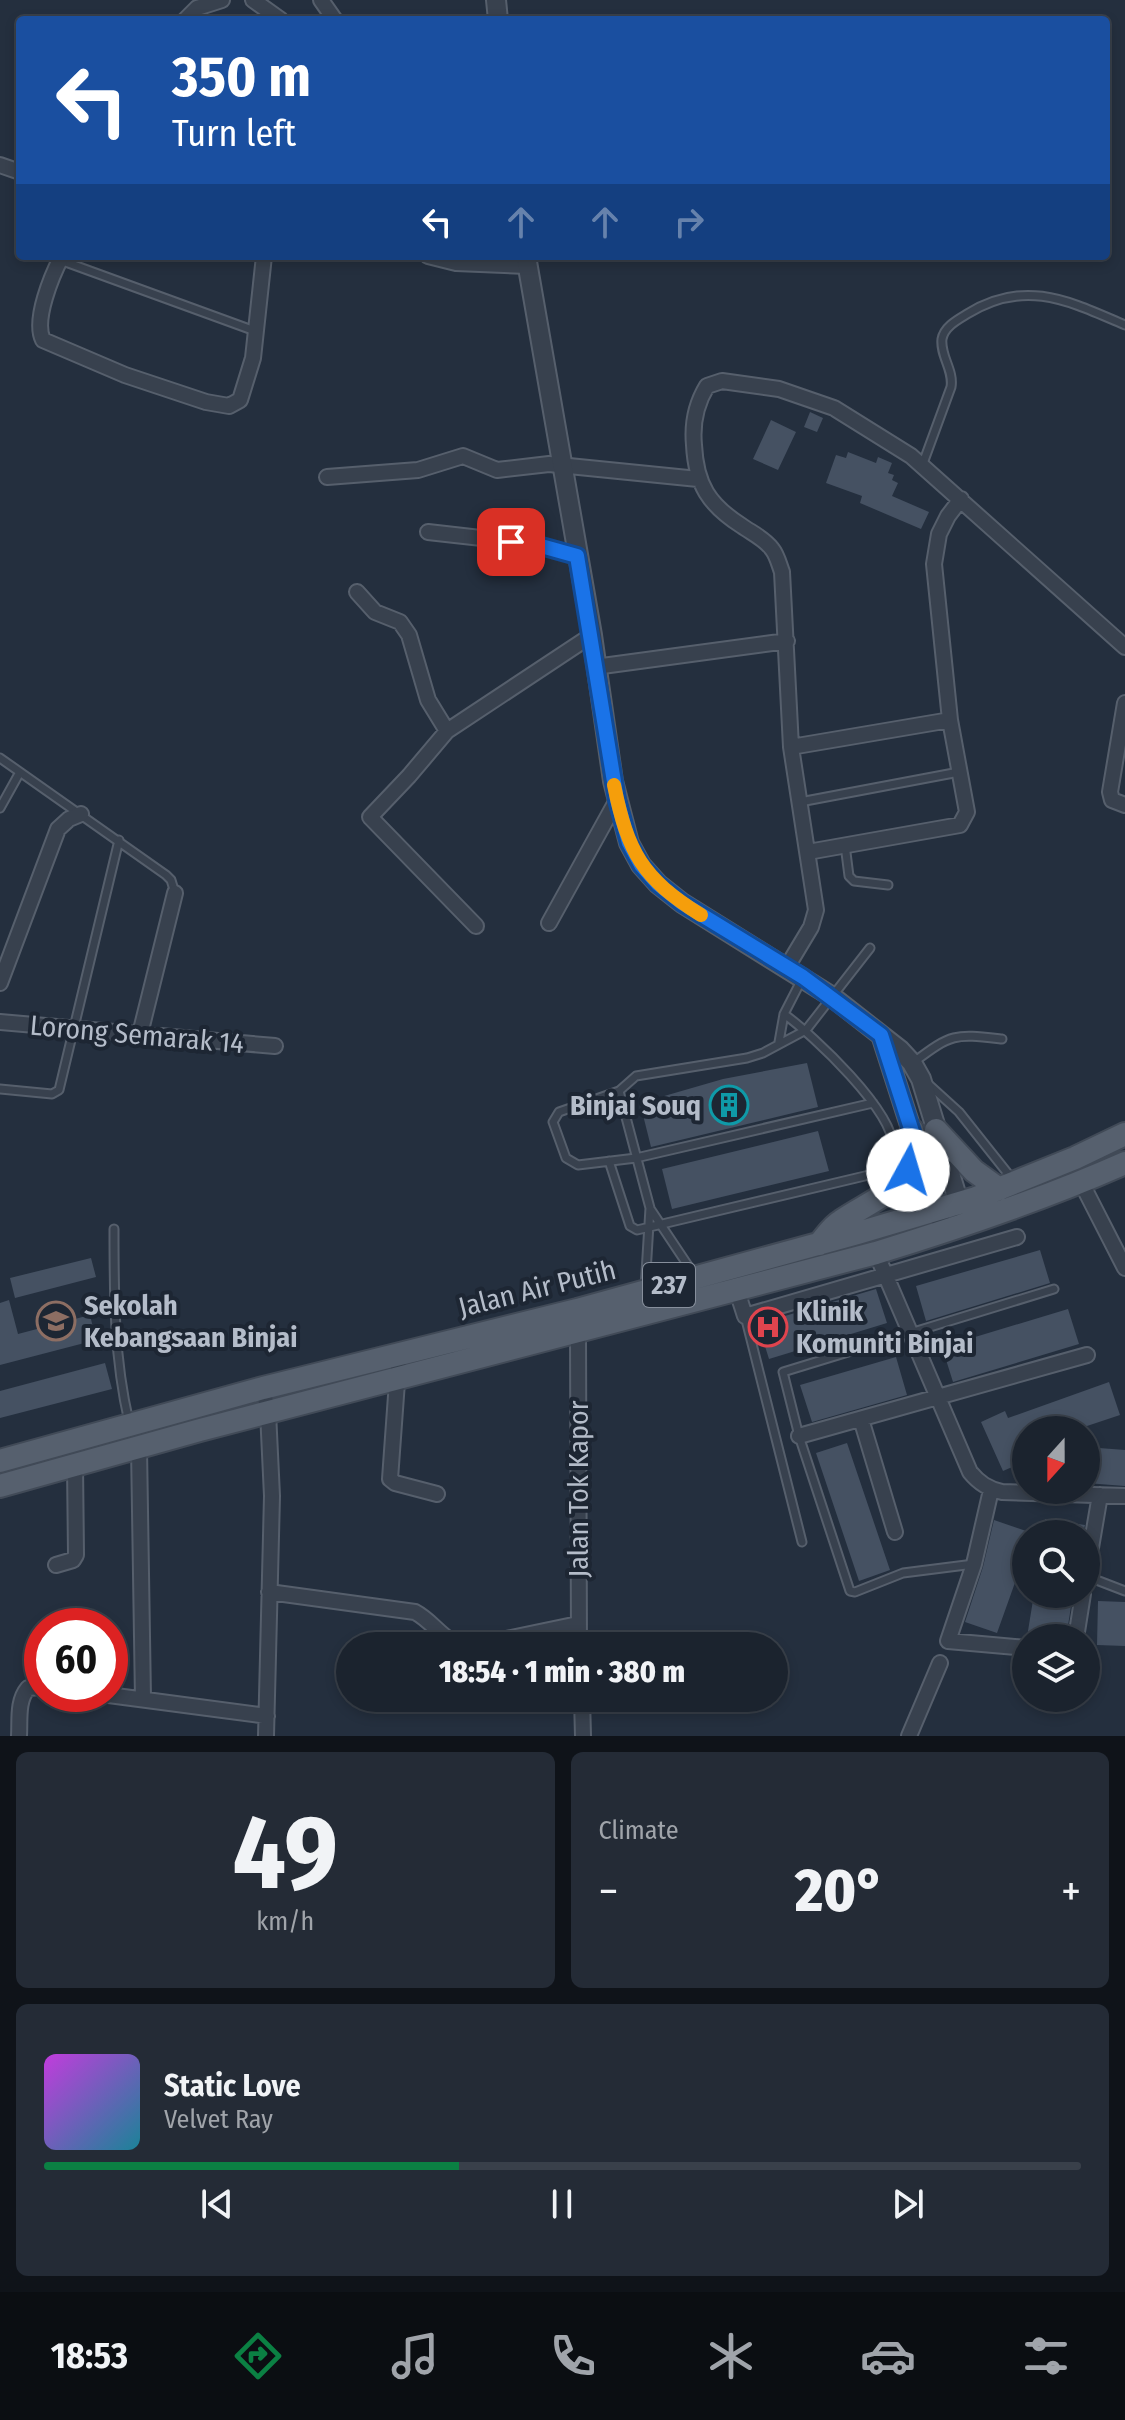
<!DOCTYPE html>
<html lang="en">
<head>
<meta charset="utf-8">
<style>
	:root { --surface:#1b232e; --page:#242b36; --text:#f1f3f6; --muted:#a0a4aa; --line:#39404a; --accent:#0b8043 }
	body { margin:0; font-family:"Fira Sans Condensed",sans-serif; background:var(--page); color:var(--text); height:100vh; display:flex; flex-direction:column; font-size:30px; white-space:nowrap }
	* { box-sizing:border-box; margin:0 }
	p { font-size:26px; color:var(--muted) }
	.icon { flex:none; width:44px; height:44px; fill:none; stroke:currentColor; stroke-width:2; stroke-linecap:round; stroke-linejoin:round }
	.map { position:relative; height:1736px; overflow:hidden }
	.sheet { display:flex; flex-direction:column; gap:16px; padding:16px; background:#0f1319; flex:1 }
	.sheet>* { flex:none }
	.hud { position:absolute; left:16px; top:16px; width:1094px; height:244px; border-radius:8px; box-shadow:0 4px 12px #0003,0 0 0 2px var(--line); background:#1a4fa0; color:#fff; overflow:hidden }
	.needle { width:52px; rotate:201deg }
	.controls { position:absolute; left:1012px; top:1416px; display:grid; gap:16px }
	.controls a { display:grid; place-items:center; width:88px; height:88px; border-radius:50%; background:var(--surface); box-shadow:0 4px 12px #0003,0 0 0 2px var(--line); font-size:40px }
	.speed { position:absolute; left:24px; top:1608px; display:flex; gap:16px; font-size:40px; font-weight:700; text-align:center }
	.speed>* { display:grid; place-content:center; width:104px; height:104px; border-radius:50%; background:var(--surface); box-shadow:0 4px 12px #0003,0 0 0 2px var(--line); line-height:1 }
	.speed .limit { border:12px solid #d22; background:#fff; color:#111 }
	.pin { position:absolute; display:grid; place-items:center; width:68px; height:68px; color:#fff; margin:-34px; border-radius:16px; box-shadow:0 4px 12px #0006 }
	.me { position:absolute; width:88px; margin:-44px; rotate:6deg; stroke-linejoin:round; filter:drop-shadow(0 0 6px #0008) }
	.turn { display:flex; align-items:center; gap:28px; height:168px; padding:0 24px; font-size:36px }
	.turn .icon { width:104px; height:104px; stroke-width:2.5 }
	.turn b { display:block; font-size:56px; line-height:68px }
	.lanes { display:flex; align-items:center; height:76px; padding:0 24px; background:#0003; justify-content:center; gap:40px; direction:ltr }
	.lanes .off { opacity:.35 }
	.big { font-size:60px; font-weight:800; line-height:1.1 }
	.sheet .tile { flex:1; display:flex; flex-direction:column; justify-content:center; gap:12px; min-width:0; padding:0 28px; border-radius:12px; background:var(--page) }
	.sheet .dial { align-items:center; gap:0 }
	.dial b { font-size:104px; line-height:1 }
	.song { display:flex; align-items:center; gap:24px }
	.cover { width:96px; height:96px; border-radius:12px; background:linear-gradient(135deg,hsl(290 70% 55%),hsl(190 70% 35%)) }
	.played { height:8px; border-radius:4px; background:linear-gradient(90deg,var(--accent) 40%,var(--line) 40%) }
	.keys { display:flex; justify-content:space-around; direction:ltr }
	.heat { display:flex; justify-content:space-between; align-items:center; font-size:44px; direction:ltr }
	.sheet .tiles { flex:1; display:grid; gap:16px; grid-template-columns:1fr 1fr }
	.tile:last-child { grid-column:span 2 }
	.trip { position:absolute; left:336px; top:1632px; width:452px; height:80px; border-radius:40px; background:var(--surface); box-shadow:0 4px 12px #0003,0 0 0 2px var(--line); font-weight:800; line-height:80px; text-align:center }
	.menu { display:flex; height:128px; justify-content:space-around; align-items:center; background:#0b0e12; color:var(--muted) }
	.menu .icon { width:56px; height:56px }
	.menu .selected { color:var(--accent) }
	.menu b { font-size:36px; color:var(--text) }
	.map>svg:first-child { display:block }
</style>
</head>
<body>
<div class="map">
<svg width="1125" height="1736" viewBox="0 0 1125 1736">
	<rect width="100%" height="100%" fill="#242f3e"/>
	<path fill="#455162" d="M 810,412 L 823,418 L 817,432 L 804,427 Z
		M 771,420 L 796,432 L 778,470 L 753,459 Z
		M 848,452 L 876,463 L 878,457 L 892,463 L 888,473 L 894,475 L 892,480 L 898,483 L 892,496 L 929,512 L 921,529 L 860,503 L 862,496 L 826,483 L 836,455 L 846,458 Z
		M 807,1063 L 818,1107 L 651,1147 L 640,1103 L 723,1079 Z
		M 818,1131 L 829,1171 L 672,1209 L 662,1169 Z
		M 1040,1250 L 1050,1283 L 926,1321 L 916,1286 Z
		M 91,1258 L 96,1277 L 15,1298 L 10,1278 Z
		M 876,1289 L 887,1323 L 769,1359 L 758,1324 Z
		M 9,1300 L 18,1334 L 90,1315 L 96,1340 L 0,1365 L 0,1303 Z
		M 1068,1309 L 1079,1344 L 953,1382 L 942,1347 Z
		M 896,1357 L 907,1395 L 812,1422 L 800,1385 Z
		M 105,1363 L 112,1389 L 0,1418 L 0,1391 Z
		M 1109,1382 L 1120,1415 L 1075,1430 L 1026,1430 L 1026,1461 L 1003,1471 L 981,1422 L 1005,1411 L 1008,1418 Z
		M 847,1443 L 890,1570 L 859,1581 L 816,1453 Z
		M 1086,1447 L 1125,1450 L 1125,1486 L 1086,1483 Z
		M 1045,1519 L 1085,1525 L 1083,1534 L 1043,1534 Z
		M 994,1520 L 1026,1531 L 1026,1552 L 997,1633 L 965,1622 L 983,1567 Z
		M 1034,1594 L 1073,1594 L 1066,1638 L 1027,1637 Z
		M 1098,1601 L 1125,1602 L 1125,1646 L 1097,1645 Z"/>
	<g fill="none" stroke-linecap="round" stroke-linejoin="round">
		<defs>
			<path id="service" d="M 60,260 L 255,331
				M 922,466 L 951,387 C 954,370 940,356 942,339 C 944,327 957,320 967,314 C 1025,278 1069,301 1125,325
				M 0,758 L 166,875 L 171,880 L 175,893
				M 800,802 L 959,772
				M 0,808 L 20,772
				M 845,845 L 849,876 L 854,881 L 888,885
				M 870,948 L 806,1030 L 763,1053 L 747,1058 L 636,1076 L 619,1091 L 559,1112 L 553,1122 L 566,1158 L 578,1165 L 636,1158 L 873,1103
				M 779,1042 L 784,1014 L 803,977
				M 914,1062 C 952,1033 955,1034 1002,1039
				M 926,1082 L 959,1112 L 1013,1180
				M 0,1089 L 52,1094 L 59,1090 L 119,840
				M 619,1091 L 650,1208 L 645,1289
				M 609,1161 L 630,1226 L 637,1230 L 869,1175 L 886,1165 C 889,1160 893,1154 893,1148 C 895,1112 813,1035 784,1014
				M 651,1210 L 693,1273
				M 114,1229 C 114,1295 114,1358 129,1422
				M 745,1316 L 802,1542
				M 974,1564 L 903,1573 L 855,1592 L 850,1591 L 799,1436 L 783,1372 L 1054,1289
				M 1086,1576 L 1125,1591"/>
			<path id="minor" d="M 253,0 L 281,20
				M 321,0 L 335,20
				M 185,20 L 197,8 L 222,0
				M 0,165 L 20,172
				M 62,256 C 52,275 33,320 43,340 L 125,375 L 206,402 L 229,406 L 240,400 L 253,358 L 264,256
				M 428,256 L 456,263 L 527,266
				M 327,477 L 418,470 L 463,456 L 497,470 L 549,464 L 698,479
				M 428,532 L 534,544 L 577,556
				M 357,592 L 375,612 L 400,622 L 409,635 L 428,700 L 447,731
				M 595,667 L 787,641
				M 1125,703 L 1110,792 L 1112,800 L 1125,805
				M 791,747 L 950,720
				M 808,852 L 960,825 L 967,812 L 950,720 L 934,564 L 939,534 L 948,516 L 961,499
				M 549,923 L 617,800
				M 476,926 L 370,817 L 409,776 L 447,731 L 592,635
				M 787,967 L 811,927 L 816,910 L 791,747 L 782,572 C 779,564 777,555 772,549 C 765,539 752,533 742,526 C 709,505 696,485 694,445 C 692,424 696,404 707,386 L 722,381 L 779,389 L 834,408 L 911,456 L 1125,647
				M 0,983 L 58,829 L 69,819 L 81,814
				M 0,1022 L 275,1046
				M 140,1034 L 175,893
				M 1081,1182 L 1125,1268
				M 876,1253 L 970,1472 C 979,1483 988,1489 1002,1492 L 1125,1496
				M 737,1291 L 745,1316 L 1017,1237
				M 578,1332 L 579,1646
				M 399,1354 L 390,1479 L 395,1483 L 437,1494
				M 263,1388 L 268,1412 L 272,1496 L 266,1736
				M 861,1419 L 895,1532
				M 799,1436 L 1087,1355
				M 139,1448 L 143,1699
				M 991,1490 L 974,1564 L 948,1641 L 1026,1648
				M 56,1565 L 73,1560 L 76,1555 L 75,1465
				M 1086,1577 L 1100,1495
				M 269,1592 L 415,1612 C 434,1622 443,1642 465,1646
				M 1076,1638 L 1083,1594
				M 473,1646 L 578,1624
				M 101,1694 L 267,1716
				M 582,1698 L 583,1736
				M 19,1736 C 20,1720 17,1701 28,1688 L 42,1687
				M 909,1736 L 940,1663"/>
			<path id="tertiary" d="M 496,0 L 498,20
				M 526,256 L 592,635 L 613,781 L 629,843 L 641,865 L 658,884 L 682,903 L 831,996 L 900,1050 L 912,1063 L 921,1079 L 962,1213
				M 881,1035 L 940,1219"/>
			<path id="primary" d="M 936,1130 L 974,1171 L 999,1189
				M 819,1244 C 826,1236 832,1226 841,1221 C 874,1198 928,1182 912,1130
				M 0,1461 L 263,1388 L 577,1310 L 858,1233 L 976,1198 L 1075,1158 L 1125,1134
				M 0,1486 L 200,1430 L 876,1253 C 961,1227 1044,1199 1125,1163"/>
		</defs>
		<use href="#service" stroke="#565f6c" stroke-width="11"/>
		<use href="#minor" stroke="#565f6c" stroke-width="18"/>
		<use href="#tertiary" stroke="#565f6c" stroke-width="22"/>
		<use href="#primary" stroke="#414a57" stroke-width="26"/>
		<use href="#service" stroke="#38414e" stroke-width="7"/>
		<use href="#minor" stroke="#38414e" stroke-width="14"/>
		<use href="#tertiary" stroke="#38414e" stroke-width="18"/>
		<use href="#primary" stroke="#56606e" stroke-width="22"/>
	</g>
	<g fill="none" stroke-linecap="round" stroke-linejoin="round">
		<defs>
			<path id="route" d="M 511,542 L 534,544 L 577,556 L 617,800 L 629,843 L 641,865 L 658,884 L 682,903 L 803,977 L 881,1035 L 915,1141 L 914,1158 L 908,1170"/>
		</defs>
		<use href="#route" stroke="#114b97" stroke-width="20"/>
		<use href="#route" stroke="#1a73e8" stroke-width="14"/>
		<path stroke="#f59e0b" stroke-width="14" d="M 614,785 C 628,853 642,878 701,915"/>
	</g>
	<defs>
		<symbol id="building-ring" viewBox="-11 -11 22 22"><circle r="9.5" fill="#1d2633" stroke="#0f9aa8" stroke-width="1.5"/><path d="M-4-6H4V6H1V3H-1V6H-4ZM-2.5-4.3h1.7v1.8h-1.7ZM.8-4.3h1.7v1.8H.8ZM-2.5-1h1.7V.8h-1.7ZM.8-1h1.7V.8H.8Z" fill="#0f9aa8"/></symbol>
		<symbol id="school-ring" viewBox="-11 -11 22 22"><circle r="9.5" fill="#1d2633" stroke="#8d6e63" stroke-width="1.5"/><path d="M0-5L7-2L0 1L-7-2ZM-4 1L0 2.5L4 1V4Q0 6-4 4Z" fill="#8d6e63"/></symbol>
		<symbol id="hospital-ring" viewBox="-11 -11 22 22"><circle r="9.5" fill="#1d2633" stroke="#e0444e" stroke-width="1.5"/><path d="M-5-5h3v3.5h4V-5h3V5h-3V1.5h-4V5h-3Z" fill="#e0444e"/></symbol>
	</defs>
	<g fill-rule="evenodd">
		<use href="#building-ring" x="707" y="1083" width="44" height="44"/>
		<use href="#school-ring" x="34" y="1299" width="44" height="44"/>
		<use href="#hospital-ring" x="746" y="1305" width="44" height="44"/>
	</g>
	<g text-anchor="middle" stroke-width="8" stroke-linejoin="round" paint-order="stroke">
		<rect fill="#1d2633" stroke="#878f9c" stroke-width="2" x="643" y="1263" width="52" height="44" rx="6"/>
		<g font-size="26" font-weight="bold" fill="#b4bcc9">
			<text x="669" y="1294">237</text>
		</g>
		<g font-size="28" fill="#b4bcc9" stroke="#1d2633">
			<text transform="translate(137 1034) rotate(5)" y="10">Lorong Semarak 14</text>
			<text transform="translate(537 1288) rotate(-14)" y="10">Jalan Air Putih</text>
			<text transform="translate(578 1489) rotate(-90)" y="10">Jalan Tok Kapor</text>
		</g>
		<g font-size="28" font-weight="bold" fill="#b4bcc9" stroke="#1d2633" text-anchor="start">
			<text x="701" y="1115" text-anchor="end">Binjai Souq</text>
			<text x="84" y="1315">Sekolah<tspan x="84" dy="32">Kebangsaan Binjai</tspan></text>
			<text x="796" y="1321">Klinik<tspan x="796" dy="32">Komuniti Binjai</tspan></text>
		</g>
	</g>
</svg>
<div class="controls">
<a><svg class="needle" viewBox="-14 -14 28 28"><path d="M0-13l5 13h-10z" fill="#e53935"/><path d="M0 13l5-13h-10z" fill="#a0a4aa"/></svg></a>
<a><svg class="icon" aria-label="search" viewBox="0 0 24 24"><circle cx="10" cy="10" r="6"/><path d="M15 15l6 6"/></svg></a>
<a><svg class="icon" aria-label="layers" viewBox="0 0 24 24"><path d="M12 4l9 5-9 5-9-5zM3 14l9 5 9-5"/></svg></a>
</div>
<div class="speed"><div class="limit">60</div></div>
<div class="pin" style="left:511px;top:542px;background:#d93025"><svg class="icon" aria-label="arrive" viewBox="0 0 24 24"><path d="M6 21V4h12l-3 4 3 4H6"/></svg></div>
<svg class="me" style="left:908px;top:1170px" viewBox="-20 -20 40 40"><circle r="19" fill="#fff"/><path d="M0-13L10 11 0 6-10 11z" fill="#1a73e8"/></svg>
<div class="trip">18:54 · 1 min · 380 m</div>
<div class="hud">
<div class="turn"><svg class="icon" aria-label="left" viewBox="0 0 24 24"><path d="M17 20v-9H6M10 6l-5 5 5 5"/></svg><div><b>350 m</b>Turn left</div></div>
<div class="lanes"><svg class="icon" aria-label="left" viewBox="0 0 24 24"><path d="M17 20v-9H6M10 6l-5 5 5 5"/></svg><svg class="icon off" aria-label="ahead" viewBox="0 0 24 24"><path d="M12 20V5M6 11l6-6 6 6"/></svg><svg class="icon off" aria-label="ahead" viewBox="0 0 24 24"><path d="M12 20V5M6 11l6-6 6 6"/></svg><svg class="icon off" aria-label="right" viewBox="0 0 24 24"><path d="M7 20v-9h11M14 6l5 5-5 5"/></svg></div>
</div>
</div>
<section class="sheet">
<div class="tiles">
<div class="tile dial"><b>49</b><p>km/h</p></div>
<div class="tile"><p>Climate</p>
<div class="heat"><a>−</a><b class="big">20°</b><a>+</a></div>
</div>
<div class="tile">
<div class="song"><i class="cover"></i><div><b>Static Love</b><p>Velvet Ray</p></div></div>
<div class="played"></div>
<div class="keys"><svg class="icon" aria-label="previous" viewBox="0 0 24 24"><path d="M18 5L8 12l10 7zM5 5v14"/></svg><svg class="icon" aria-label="pause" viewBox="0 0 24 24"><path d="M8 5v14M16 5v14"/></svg><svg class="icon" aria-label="next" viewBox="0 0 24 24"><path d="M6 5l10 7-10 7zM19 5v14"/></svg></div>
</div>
</div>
</section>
<nav class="menu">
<b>18:53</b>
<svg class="icon selected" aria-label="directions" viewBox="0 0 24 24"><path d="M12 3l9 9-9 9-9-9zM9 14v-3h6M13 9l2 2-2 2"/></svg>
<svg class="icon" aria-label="music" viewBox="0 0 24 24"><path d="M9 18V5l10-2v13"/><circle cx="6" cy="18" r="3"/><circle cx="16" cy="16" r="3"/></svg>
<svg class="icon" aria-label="phone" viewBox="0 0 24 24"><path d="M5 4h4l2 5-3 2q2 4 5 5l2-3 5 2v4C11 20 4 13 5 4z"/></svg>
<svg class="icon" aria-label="climate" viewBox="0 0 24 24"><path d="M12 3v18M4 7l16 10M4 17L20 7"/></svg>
<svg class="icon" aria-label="car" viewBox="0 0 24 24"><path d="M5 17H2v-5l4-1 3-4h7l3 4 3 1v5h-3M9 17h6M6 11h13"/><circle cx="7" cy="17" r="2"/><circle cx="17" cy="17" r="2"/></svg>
<svg class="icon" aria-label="filters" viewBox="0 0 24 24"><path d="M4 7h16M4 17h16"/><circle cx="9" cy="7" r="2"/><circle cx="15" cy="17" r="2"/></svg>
</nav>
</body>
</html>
